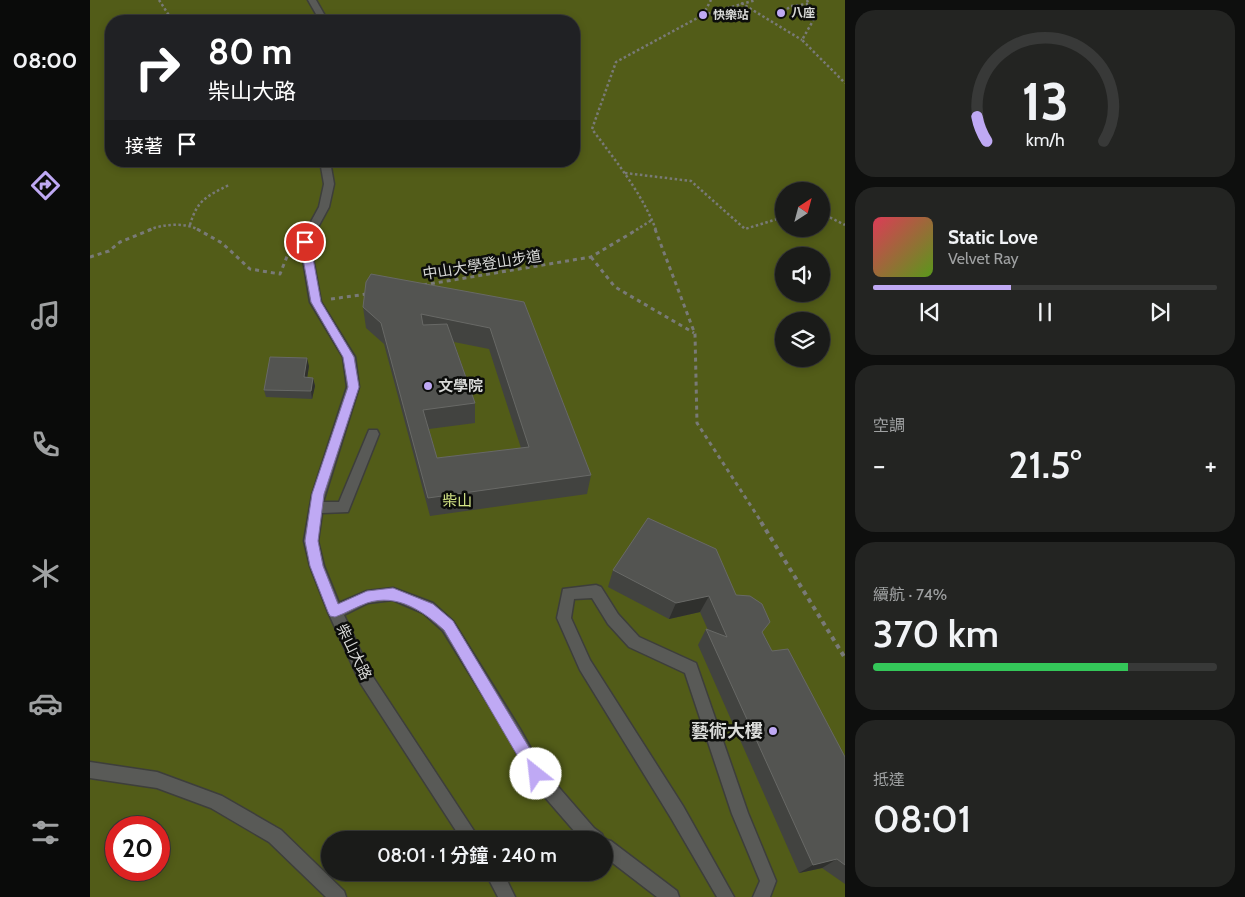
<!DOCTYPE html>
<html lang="zh-TW">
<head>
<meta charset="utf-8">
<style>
	:root { --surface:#1a1b19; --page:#232422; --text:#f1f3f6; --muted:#9fa1a2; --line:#383938; --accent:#bfa9f4 }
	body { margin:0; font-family:Cabin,"Noto Sans TC",sans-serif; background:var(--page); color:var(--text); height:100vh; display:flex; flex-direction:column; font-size:19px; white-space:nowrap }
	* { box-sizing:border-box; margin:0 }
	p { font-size:16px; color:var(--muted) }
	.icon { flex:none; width:28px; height:28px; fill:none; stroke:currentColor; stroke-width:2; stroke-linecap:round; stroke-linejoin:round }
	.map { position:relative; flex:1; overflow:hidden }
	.sheet { display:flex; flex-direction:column; gap:10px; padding:10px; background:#0e0f0e; width:400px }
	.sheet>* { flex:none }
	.banner { position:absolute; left:15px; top:15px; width:475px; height:152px; border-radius:20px; box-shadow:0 2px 8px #0003,0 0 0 1px var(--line); background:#202124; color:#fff; overflow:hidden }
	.needle { width:32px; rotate:36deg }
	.tools { position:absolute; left:685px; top:182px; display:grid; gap:10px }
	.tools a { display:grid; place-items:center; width:55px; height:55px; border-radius:50%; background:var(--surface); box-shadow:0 2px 8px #0003,0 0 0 1px var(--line); font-size:25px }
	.speed { position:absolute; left:15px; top:816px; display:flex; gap:10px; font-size:25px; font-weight:700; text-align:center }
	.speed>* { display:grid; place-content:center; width:65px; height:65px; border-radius:50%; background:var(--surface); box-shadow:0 2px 8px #0003,0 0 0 1px var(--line); line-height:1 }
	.speed .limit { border:8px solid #d22; background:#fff; color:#111 }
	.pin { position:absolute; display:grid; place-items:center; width:42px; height:42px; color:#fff; margin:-21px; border:2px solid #fff; border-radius:50%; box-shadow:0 1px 5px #0007 }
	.me { position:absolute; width:55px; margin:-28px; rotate:331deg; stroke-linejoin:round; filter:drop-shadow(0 0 4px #0008) }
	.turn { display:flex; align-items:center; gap:18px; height:105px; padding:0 20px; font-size:22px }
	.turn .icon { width:65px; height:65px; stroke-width:2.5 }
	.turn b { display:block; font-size:35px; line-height:42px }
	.then { display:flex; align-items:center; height:48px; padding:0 20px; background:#0003; gap:10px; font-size:19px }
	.big { font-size:38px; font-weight:600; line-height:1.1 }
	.sheet .tile { flex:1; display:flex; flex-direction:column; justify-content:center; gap:8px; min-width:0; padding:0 18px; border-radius:20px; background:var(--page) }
	.sheet .dial { align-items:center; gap:0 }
	.dial svg { height:130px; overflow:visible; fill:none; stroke:var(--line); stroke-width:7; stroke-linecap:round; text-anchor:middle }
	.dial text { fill:var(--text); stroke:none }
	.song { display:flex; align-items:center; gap:15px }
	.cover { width:60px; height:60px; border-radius:8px; background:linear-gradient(135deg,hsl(350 70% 55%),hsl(90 70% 35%)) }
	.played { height:5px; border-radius:2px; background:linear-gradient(90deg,var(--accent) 40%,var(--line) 40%) }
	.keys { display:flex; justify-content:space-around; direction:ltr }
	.heat { display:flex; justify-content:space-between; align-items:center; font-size:28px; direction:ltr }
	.charge { height:8px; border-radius:4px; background:linear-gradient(90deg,#34c759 74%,var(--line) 0) }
	.trip { position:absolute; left:231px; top:831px; width:292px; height:50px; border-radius:25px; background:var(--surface); box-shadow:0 2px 8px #0003,0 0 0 1px var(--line); font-weight:600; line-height:50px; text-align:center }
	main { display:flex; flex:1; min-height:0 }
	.tab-bar { display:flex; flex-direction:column; width:90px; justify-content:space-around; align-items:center; background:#0a0b0a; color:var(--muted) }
	.tab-bar .icon { width:35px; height:35px }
	.tab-bar .selected { color:var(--accent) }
	.tab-bar b { font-size:22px; color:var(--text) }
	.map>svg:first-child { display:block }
</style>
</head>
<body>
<main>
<nav class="tab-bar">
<b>08:00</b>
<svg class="icon selected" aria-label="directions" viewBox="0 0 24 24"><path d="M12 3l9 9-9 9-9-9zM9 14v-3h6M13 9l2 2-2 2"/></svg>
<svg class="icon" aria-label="music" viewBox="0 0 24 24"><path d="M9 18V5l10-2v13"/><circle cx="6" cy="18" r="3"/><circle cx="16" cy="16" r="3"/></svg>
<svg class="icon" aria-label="phone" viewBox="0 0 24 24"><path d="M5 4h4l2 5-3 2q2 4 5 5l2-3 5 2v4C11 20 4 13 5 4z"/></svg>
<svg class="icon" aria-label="climate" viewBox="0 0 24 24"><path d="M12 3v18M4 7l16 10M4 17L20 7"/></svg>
<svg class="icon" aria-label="car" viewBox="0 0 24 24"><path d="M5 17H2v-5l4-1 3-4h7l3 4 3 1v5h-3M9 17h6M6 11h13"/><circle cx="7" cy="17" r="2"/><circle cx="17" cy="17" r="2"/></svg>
<svg class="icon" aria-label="filters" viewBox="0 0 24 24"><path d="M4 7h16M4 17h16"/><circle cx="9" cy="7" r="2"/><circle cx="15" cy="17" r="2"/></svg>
</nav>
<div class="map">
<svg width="755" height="897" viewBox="0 0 755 897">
	<rect width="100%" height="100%" fill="#232421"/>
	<path fill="#525c18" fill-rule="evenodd" d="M 0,0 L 755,0 L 755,897 L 0,897 ZM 21,21 L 484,21 L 484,161 L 21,161 ZM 694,191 L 731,191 L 731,229 L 694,229 ZM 694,256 L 731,256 L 731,294 L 694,294 ZM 694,321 L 731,321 L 731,359 L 694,359 ZM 26,828 L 69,828 L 69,870 L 26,870 ZM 240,840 L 515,840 L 515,872 L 240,872 Z"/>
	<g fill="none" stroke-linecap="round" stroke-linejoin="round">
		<defs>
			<path id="minor" d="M 218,0 L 226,0 L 238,21 L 230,21 Z
				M 230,161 L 240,161 L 244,184 L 239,207 L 220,242 L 231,302 L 265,357 L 269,387 L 233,502 L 249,502 L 279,430 L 287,430 L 289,434 L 258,512 L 232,513 L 228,541 L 234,566 L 249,603 L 277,591 L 303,588 L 343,603 L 363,621 L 430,729 L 452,768 L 504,828 L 512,834 L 514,839 L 521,841 L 587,891 L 589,897 L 567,897 L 515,857 L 515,840 L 492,840 L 440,780 L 420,739 L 353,631 L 333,613 L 303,600 L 278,603 L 254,615 L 281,674 L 390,840 L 372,840 L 271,684 L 238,612 L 220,566 L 214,541 L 222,495 L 257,387 L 253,357 L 220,302 L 210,242 L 229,207 L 234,184 Z
				M 506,585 L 511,587 L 528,614 L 549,637 L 606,663 L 658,813 L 686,881 L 680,897 L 663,897 L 670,881 L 642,814 L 595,673 L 539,647 L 518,624 L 502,598 L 484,599 L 481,618 L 500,660 L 593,806 L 644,897 L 627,897 L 581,818 L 490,670 L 467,618 L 473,589 Z
				M 0,762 L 67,772 L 132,796 L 191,830 L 254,891 L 256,897 L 236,897 L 179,842 L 121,808 L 67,788 L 0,778 Z
				M 395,872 L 413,872 L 425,897 L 408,897 Z"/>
		</defs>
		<use href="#minor" stroke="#3d3e3b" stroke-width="3"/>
		<path stroke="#797a77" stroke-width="2.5" stroke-dasharray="2.5 2.5" stroke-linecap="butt" d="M 69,0 L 82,20 L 86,21
			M 717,0 L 724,19 L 712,40 L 755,83
			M 651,3 L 712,40
			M 613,15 L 666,0
			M 689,15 L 701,6 L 718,4
			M 535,173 L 601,181 L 655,229 L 694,217
			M 731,213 L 755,225
			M 100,225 C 107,200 117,196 139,185
			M 59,230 C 73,224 95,222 109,230
			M 546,230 L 562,220
			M 566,230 C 552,193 525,160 502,129 L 526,62 L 613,15 L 621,0"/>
		<path stroke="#797a77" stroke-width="3" stroke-dasharray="4 4" stroke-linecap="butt" d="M 107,229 L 132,243 L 160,269 L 190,274 L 200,249
			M 565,229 L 605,334 L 607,423 L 672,523
			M 0,257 L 19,251 L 30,242 L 62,229
			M 501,257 L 525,287 L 604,333
			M 333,285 L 501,257 L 548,229
			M 241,299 L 277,294"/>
		<path stroke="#797a77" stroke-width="4" stroke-dasharray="4.5 4.5" stroke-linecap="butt" d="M 671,522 L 755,658"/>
		<use href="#minor" fill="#595a57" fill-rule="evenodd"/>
	</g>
	<path fill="#424340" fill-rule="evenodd" d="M 434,302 L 501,475 L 497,494 L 340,516 L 294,344 L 276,328 L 273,307 ZM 364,342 L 399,349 L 431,448 L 347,458 L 339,429 L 385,423 L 385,403 Z
		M 219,366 L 217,378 L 223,378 L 225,386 L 222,399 L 176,397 L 174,390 Z
		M 523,570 L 646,595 L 673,634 L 682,651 L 755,757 L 755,884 L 732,868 L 709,873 L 608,645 L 616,629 L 618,630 L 610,612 L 579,619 L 518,587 Z"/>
	<path fill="#2f302d" d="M 217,358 L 219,366 L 216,385 L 214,377 Z
		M 223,378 L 225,386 L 222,399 L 221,391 Z
		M 619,596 L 610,612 L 579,619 L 586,603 Z
		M 747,859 L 732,868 L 709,873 L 723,865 Z"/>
	<path fill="#535451" stroke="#686966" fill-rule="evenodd" d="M 281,274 L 434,302 L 501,475 L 338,498 L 291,323 L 273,307 L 276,282 ZM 331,314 L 400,328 L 439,447 L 347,458 L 333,410 L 385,403 L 357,324 L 333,325 Z
		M 180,357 L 217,358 L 214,377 L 223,378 L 221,391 L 174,390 Z
		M 558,518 L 626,549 L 646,595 L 660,596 L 672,604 L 680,622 L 672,632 L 682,651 L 698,649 L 755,757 L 755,865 L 747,859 L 723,865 L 616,629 L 637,637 L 619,596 L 586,603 L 523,570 Z"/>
	<path fill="#bfa9f4" stroke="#7c6e9f" d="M 215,239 L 220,242 L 231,302 L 264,357 L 269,387 L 234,494 L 228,541 L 233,566 L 248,604 L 277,591 L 303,588 L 343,604 L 363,621 L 452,769 L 454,774 L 452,779 L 446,781 L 441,779 L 354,630 C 333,611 307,593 277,603 C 266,607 256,613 245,617 L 240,616 L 238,612 L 220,566 L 215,541 L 222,494 L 258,387 L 253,357 L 221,302 L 210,242 Z"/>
	<g fill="#bfa9f4" stroke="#0c0d0b" stroke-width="2">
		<circle cx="691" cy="13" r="5"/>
		<circle cx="613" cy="15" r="5"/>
		<circle cx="338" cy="386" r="5"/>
		<circle cx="683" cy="731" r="5"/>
	</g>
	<g text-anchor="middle" stroke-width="5" stroke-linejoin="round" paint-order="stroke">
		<g font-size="12" font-weight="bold" fill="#d9dad8" stroke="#0c0d0b" text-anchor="start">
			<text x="701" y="17">八座</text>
			<text x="623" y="19">快樂站</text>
		</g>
		<g font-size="15" fill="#d9dad8" stroke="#0c0d0b">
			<text transform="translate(392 265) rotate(-9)" y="5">中山大學登山步道</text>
			<text transform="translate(264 652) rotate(64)" y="5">柴山大路</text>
		</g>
		<g font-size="15" font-weight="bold" fill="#d9dad8" stroke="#0c0d0b" text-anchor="start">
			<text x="348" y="391">文學院</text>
		</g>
		<g font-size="15" fill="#d4e586" stroke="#0c0d0b">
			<text x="367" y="506">柴山</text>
		</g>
		<g font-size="18" font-weight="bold" fill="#d9dad8" stroke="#0c0d0b" text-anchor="end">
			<text x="673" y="737">藝術大樓</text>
		</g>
	</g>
</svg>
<div class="tools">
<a><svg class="needle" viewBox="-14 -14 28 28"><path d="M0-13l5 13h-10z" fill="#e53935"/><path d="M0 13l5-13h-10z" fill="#9fa1a2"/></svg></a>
<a><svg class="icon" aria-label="sound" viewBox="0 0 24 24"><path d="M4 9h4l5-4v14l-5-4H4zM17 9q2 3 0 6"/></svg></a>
<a><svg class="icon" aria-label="layers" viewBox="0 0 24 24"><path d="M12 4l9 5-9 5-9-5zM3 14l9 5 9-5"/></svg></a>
</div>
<div class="speed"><div class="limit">20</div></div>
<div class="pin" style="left:215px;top:242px;background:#d93025"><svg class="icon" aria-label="arrive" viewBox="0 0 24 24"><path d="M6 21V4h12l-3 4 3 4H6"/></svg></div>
<svg class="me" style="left:446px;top:774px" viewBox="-20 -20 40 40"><circle r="19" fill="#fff"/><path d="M0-13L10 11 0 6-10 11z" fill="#bfa9f4"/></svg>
<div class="trip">08:01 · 1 分鐘 · 240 m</div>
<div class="banner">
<div class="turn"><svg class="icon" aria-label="right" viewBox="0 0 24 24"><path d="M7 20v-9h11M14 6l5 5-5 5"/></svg><div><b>80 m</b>柴山大路</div></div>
<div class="then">接著<svg class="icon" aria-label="arrive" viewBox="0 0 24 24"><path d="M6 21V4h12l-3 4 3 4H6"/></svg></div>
</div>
</div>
<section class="sheet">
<div class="tile dial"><svg viewBox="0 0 100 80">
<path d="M14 69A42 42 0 1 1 86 69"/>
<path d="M14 69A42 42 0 0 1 8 54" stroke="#bfa9f4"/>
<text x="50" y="56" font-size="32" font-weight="700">13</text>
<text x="50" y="72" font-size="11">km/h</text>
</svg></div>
<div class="tile">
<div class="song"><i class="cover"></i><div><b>Static Love</b><p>Velvet Ray</p></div></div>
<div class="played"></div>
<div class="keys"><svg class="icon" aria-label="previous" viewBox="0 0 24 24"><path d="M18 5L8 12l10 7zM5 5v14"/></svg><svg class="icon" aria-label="pause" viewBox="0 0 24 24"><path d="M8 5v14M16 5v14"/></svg><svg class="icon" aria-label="next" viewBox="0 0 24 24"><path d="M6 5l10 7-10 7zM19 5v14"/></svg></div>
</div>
<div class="tile"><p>空調</p>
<div class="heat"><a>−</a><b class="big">21.5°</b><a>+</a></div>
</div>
<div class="tile"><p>續航 · 74%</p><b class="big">370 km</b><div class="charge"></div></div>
<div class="tile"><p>抵達</p><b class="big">08:01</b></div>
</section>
</main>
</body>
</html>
